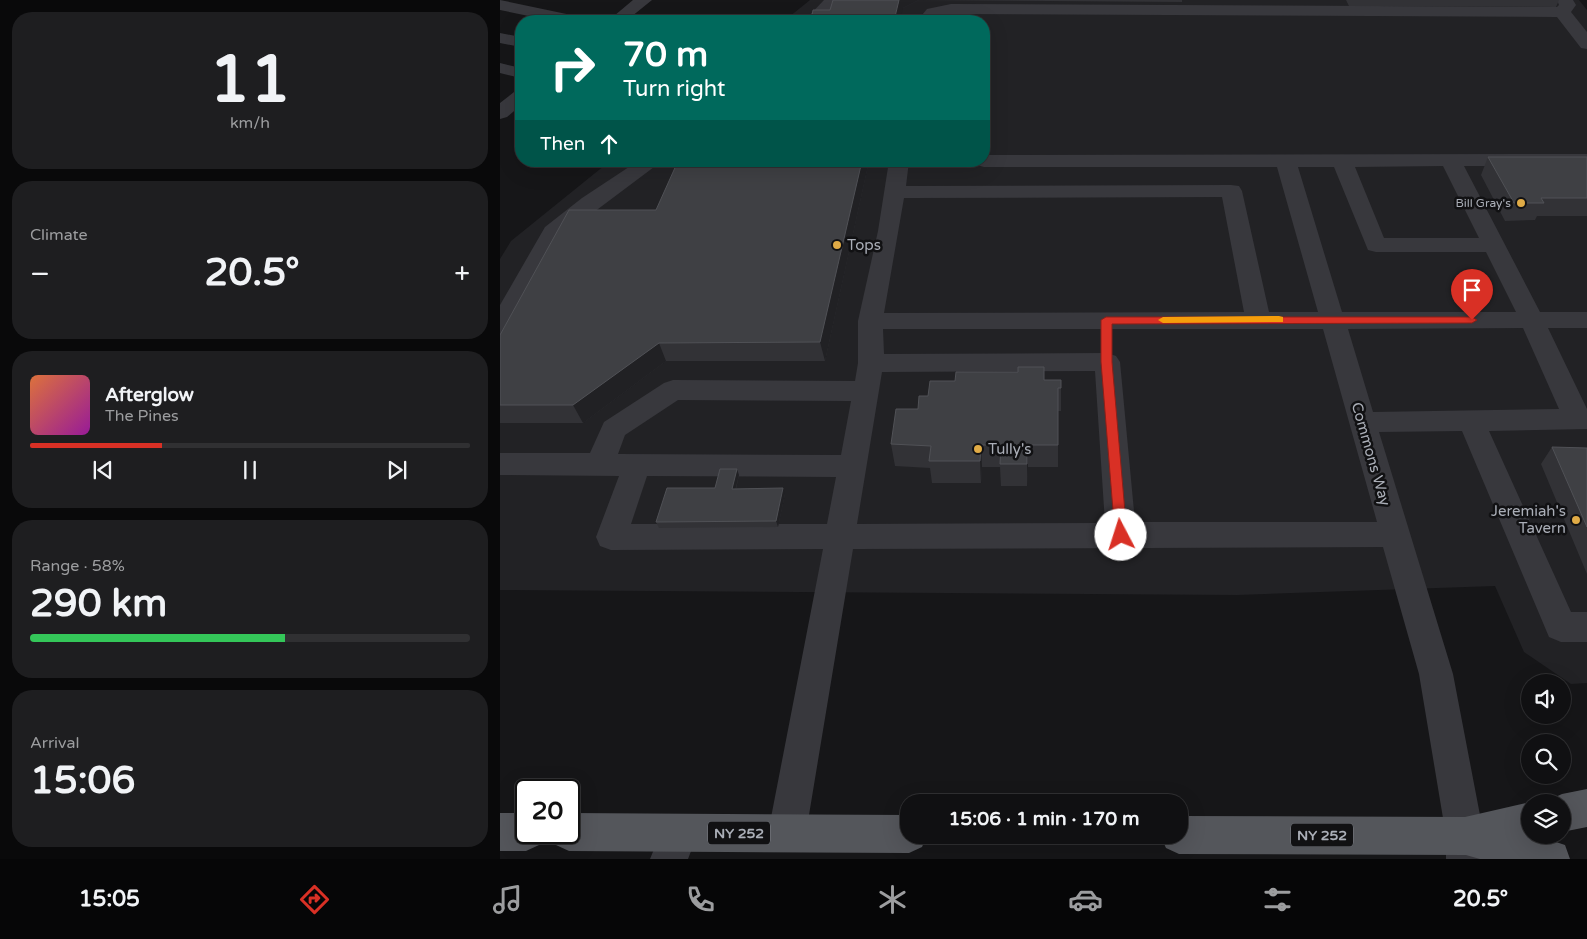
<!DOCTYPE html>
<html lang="en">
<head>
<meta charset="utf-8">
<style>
	:root { --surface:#101012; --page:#1e1e20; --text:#f1f3f6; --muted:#9c9d9f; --line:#303032; --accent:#d93025 }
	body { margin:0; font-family:"Varela Round",sans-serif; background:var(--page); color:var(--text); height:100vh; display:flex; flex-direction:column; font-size:19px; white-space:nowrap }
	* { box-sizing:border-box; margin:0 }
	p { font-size:16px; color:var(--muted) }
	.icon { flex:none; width:28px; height:28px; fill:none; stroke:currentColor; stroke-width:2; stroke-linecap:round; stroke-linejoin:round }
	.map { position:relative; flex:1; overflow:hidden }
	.panel { display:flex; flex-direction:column; gap:12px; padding:12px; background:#09090a; width:500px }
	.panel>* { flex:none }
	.top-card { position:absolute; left:15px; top:15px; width:475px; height:152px; border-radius:20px; box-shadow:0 5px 20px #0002,0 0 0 1px var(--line); background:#00695c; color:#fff; overflow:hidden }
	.buttons { position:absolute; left:1021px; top:674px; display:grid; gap:10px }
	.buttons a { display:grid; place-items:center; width:50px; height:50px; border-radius:50%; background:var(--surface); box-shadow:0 5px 20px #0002,0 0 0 1px var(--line); font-size:25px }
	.speed { position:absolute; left:15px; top:779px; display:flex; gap:10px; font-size:25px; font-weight:700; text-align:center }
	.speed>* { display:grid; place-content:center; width:65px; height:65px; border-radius:50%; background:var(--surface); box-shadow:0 5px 20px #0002,0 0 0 1px var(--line); line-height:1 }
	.speed .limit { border:2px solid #111; border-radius:8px; background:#fff; color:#111 }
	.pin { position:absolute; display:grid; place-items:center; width:42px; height:42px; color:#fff; margin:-51px -21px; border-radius:50% 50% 50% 0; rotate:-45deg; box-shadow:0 0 5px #0007 }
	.pin .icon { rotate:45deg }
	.me { position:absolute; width:55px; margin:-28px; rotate:355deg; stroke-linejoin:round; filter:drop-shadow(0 0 4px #0008) }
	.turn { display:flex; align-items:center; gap:18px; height:105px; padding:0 25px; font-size:22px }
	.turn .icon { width:65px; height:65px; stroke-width:2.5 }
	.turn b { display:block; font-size:35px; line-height:42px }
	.then { display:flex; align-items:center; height:48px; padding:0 25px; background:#0003; gap:10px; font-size:19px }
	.big { font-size:38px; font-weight:700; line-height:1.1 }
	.panel .card { flex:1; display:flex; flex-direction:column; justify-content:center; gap:8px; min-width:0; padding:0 18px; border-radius:20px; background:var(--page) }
	.panel .dial { align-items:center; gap:0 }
	.dial b { font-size:65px; line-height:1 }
	.song { display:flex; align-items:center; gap:15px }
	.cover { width:60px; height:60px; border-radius:8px; background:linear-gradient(135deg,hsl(20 70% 55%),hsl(300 70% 35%)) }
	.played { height:5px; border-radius:2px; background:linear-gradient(90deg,var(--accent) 30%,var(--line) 30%) }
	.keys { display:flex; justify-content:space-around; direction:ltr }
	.heat { display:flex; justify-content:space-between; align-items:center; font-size:28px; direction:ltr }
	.charge { height:8px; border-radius:4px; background:linear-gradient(90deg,#34c759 58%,var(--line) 0) }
	.trip { position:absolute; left:400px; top:794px; width:288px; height:50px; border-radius:20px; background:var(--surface); box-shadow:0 5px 20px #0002,0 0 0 1px var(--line); font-weight:700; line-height:50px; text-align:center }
	.dock { display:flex; height:80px; justify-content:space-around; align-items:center; background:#060607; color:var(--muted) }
	.dock .icon { width:35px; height:35px }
	.dock .active { color:var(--accent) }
	.dock b { font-size:22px; color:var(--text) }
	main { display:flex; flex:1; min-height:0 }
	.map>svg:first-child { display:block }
</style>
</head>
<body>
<main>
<section class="panel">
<div class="card dial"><b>11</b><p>km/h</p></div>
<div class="card"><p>Climate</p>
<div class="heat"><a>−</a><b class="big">20.5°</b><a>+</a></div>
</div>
<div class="card">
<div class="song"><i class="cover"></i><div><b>Afterglow</b><p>The Pines</p></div></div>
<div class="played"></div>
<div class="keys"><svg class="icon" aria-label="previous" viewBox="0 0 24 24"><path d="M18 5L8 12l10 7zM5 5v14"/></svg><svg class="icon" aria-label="pause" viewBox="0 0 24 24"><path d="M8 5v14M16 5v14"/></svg><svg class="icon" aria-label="next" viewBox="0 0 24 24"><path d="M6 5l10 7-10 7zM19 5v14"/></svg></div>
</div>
<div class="card"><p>Range · 58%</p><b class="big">290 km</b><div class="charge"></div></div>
<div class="card"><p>Arrival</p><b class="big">15:06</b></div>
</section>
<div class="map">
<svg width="1087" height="859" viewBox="0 0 1087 859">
	<rect width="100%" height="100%" fill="#161618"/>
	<path fill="#222225" d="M 310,0 L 1079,0 L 1087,10 L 1087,683 L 1071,684 L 1024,652 L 995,586 L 737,595 L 0,590 L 0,259 L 11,241 L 110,161 L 484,161 L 484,21 L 284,21 Z"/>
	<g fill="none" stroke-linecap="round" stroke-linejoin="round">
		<path fill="#38383d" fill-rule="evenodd" d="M 0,0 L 76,16 L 82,17 L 85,21 L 53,21 L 0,10 Z
			M 133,0 L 152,0 L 126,21 L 108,21 Z
			M 324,0 L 342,0 L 322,21 L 304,21 Z
			M 1057,0 L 1073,0 L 1076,5 L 1071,12 L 1087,32 L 1087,49 L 1081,48 L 1057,17 L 458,14 L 443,15 L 434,21 L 417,21 L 427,9 L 451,4 L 1057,7 L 1059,5 Z
			M 0,33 L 21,37 L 21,47 L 0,43 Z
			M 0,63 L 21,68 L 21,78 L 0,73 Z
			M 21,90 L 21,105 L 7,117 L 0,119 L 0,103 L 14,92 Z
			M 1087,154 L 1087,166 L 964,166 L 1040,312 L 1087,312 L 1087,328 L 1048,328 L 1087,409 L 1087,429 L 989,431 L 1071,612 L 1087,612 L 1087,642 L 1061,642 L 1049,637 L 962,431 L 879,432 L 953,674 L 984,836 L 984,859 L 946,859 L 946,836 L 919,674 L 883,547 L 353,549 L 306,833 L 300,846 L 287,852 L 274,846 L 268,833 L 323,549 L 111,550 L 100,546 L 96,537 L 119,476 L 0,475 L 0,453 L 90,453 L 104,422 L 164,383 L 173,380 L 355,381 L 358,363 L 358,321 L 378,231 L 389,161 L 409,161 L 406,186 L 731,185 L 739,186 L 742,191 L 769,312 L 818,312 L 777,167 L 484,167 L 477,165 L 474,161 L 484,161 L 484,155 ZM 943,166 L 979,238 L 884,238 L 855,167 ZM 798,167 L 834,167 L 868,250 L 876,252 L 986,252 L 1016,312 L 842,312 ZM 722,197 L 744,312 L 384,313 L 404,198 ZM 1023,328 L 1059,409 L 873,412 L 848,329 ZM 383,329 L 823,329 L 877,522 L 635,522 L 620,362 L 616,356 L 607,353 L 384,354 ZM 595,371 L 605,523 L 357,524 L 382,372 ZM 178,400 L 351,401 L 341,455 L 118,454 L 125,435 ZM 147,476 L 336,477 L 327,524 L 131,524 Z
			M 138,161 L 162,161 L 62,236 L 9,333 L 0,336 L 0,305 L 45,227 L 82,198 Z
			M 179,814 L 192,820 L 198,833 L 188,859 L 150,859 L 166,820 Z"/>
		<path fill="#54565b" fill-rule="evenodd" d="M 1087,789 L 1087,827 L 1062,832 L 1062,802 L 1048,802 L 1049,800 L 1062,794 Z
			M 1030,802 L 1030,835 L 1041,835 L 1038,836 L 1065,845 L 1070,859 L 980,859 L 966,855 L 679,854 L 666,848 L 660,835 L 679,835 L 679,816 L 965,817 Z
			M 0,813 L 26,813 L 26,832 L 45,832 L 39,845 L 26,851 L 0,851 Z
			M 69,813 L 409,815 L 409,835 L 427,835 L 422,847 L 409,853 L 69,851 L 56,845 L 50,832 L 69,832 Z"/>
	</g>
	<path fill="#323236" d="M 333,0 L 682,0 L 682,2 L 419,0 L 403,8 L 330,10 Z
		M 846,0 L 1059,0 L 1056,7 L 849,6 Z
		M 988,157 L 1087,157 L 1087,216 L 1037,216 L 1035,220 L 1005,221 L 981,175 Z
		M 369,161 L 325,361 L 166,361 L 83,423 L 0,423 L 0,335 L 156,210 Z
		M 544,380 L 561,388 L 561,411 L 558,411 L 558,467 L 528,467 L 527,486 L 501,486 L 500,467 L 482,467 L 481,483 L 432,483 L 430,468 L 395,466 L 391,444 L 428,396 Z
		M 1052,447 L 1087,448 L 1087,574 L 1041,464 Z
		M 239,475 L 236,489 L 285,494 L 278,527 L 159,528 L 156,522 Z"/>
	<path fill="#212124" d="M 399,0 L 419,0 L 403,8 L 400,21 L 394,21 Z
		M 362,161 L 369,161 L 325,361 L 320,342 Z
		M 159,343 L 166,361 L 83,423 L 73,405 Z
		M 481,445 L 482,467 L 481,483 L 480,461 Z
		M 527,445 L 528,467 L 527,486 Z
		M 237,469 L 239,475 L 234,495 L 232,489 Z
		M 283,488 L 285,494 L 278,527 L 276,521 Z"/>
	<path fill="#3f4044" stroke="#505156" d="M 333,0 L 399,0 L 394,21 L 311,21 L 313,10 L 330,10 Z
		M 988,157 L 1087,157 L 1087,198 L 1041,198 L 1044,203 L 1014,203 Z
		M 178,161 L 362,161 L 320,342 L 159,343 L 73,405 L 0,405 L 0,335 L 69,210 L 156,210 Z
		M 518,367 L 544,367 L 544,380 L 561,380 L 561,388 L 558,388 L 558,445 L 527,445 L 527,464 L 500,464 L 501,445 L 481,445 L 480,461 L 429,461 L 431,446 L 391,444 L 396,409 L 418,409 L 419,396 L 428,396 L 430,381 L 455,381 L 456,372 L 518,372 Z
		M 1052,447 L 1087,448 L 1087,527 Z
		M 220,469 L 237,469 L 232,489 L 283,488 L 276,521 L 156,522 L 167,488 L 215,488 Z"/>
	<path fill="#d93025" stroke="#8d1f18" d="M 606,317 L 972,317 L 977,320 L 972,323 L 612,324 L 612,362 L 627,535 L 621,540 L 615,535 L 601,362 L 601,320 Z"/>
	<path fill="#f59e0b" d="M 779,316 L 783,317 L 783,322 L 663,323 L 658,320 L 663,317 Z"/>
	<g fill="#e0ab46" stroke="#111113" stroke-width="2">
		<circle cx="1021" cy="203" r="5"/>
		<circle cx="337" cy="245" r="5"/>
		<circle cx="478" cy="449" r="5"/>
		<circle cx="1076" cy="520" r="5"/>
	</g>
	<g text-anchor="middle" stroke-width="5" stroke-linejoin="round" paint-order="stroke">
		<g font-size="12" fill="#aaaeb7" stroke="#111113" text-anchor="end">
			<text x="1011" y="207">Bill Gray's</text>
		</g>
		<g fill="#111113" stroke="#7c7f86" stroke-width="1">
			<rect x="208" y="821.5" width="62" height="23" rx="4"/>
			<rect x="791" y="823.5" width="62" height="23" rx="4"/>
		</g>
		<g font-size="14" font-weight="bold" fill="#aaaeb7">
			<text x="239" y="838">NY 252</text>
			<text x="822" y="840">NY 252</text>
		</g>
		<g font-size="15" fill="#aaaeb7" stroke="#111113" text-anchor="start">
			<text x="347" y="250">Tops</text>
			<text x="488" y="454">Tully's</text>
			<text x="1066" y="516" text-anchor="end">Jeremiah's<tspan x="1066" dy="17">Tavern</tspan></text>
		</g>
		<g font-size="15" fill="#aaaeb7" stroke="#111113">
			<text transform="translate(871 454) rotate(74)" y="5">Commons Way</text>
		</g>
	</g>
</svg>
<div class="buttons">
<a><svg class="icon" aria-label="sound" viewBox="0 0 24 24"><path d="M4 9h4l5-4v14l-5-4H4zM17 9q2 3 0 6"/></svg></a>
<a><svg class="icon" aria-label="search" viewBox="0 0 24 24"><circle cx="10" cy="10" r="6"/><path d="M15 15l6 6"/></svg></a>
<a><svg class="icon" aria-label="layers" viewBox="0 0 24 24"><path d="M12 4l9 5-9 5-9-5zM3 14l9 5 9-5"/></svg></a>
</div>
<div class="speed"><div class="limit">20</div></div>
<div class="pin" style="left:972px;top:320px;background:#d93025"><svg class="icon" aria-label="arrive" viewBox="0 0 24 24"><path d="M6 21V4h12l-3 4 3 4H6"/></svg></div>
<svg class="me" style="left:621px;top:535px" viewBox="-20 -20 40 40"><circle r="19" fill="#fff"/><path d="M0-13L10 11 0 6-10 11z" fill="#d93025"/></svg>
<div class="trip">15:06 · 1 min · 170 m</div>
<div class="top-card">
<div class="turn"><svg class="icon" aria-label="right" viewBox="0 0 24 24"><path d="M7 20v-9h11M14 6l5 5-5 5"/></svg><div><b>70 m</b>Turn right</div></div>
<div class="then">Then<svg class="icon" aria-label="ahead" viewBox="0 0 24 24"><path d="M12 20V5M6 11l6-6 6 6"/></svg></div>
</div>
</div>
</main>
<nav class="dock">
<b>15:05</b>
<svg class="icon active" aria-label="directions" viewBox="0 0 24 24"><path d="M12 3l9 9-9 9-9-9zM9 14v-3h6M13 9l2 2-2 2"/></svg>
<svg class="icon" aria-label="music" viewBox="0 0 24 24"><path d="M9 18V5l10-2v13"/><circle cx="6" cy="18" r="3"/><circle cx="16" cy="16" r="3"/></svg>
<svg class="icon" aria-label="phone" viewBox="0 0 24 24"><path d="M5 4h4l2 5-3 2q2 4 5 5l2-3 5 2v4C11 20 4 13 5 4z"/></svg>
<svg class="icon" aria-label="climate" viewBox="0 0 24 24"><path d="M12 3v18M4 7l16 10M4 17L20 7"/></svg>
<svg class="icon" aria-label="car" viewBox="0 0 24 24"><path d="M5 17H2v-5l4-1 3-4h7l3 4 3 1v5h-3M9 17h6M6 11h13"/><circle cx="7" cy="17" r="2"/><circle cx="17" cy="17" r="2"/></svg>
<svg class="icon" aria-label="filters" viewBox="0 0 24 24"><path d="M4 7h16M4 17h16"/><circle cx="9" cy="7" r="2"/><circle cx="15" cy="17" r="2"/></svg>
<b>20.5°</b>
</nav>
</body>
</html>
